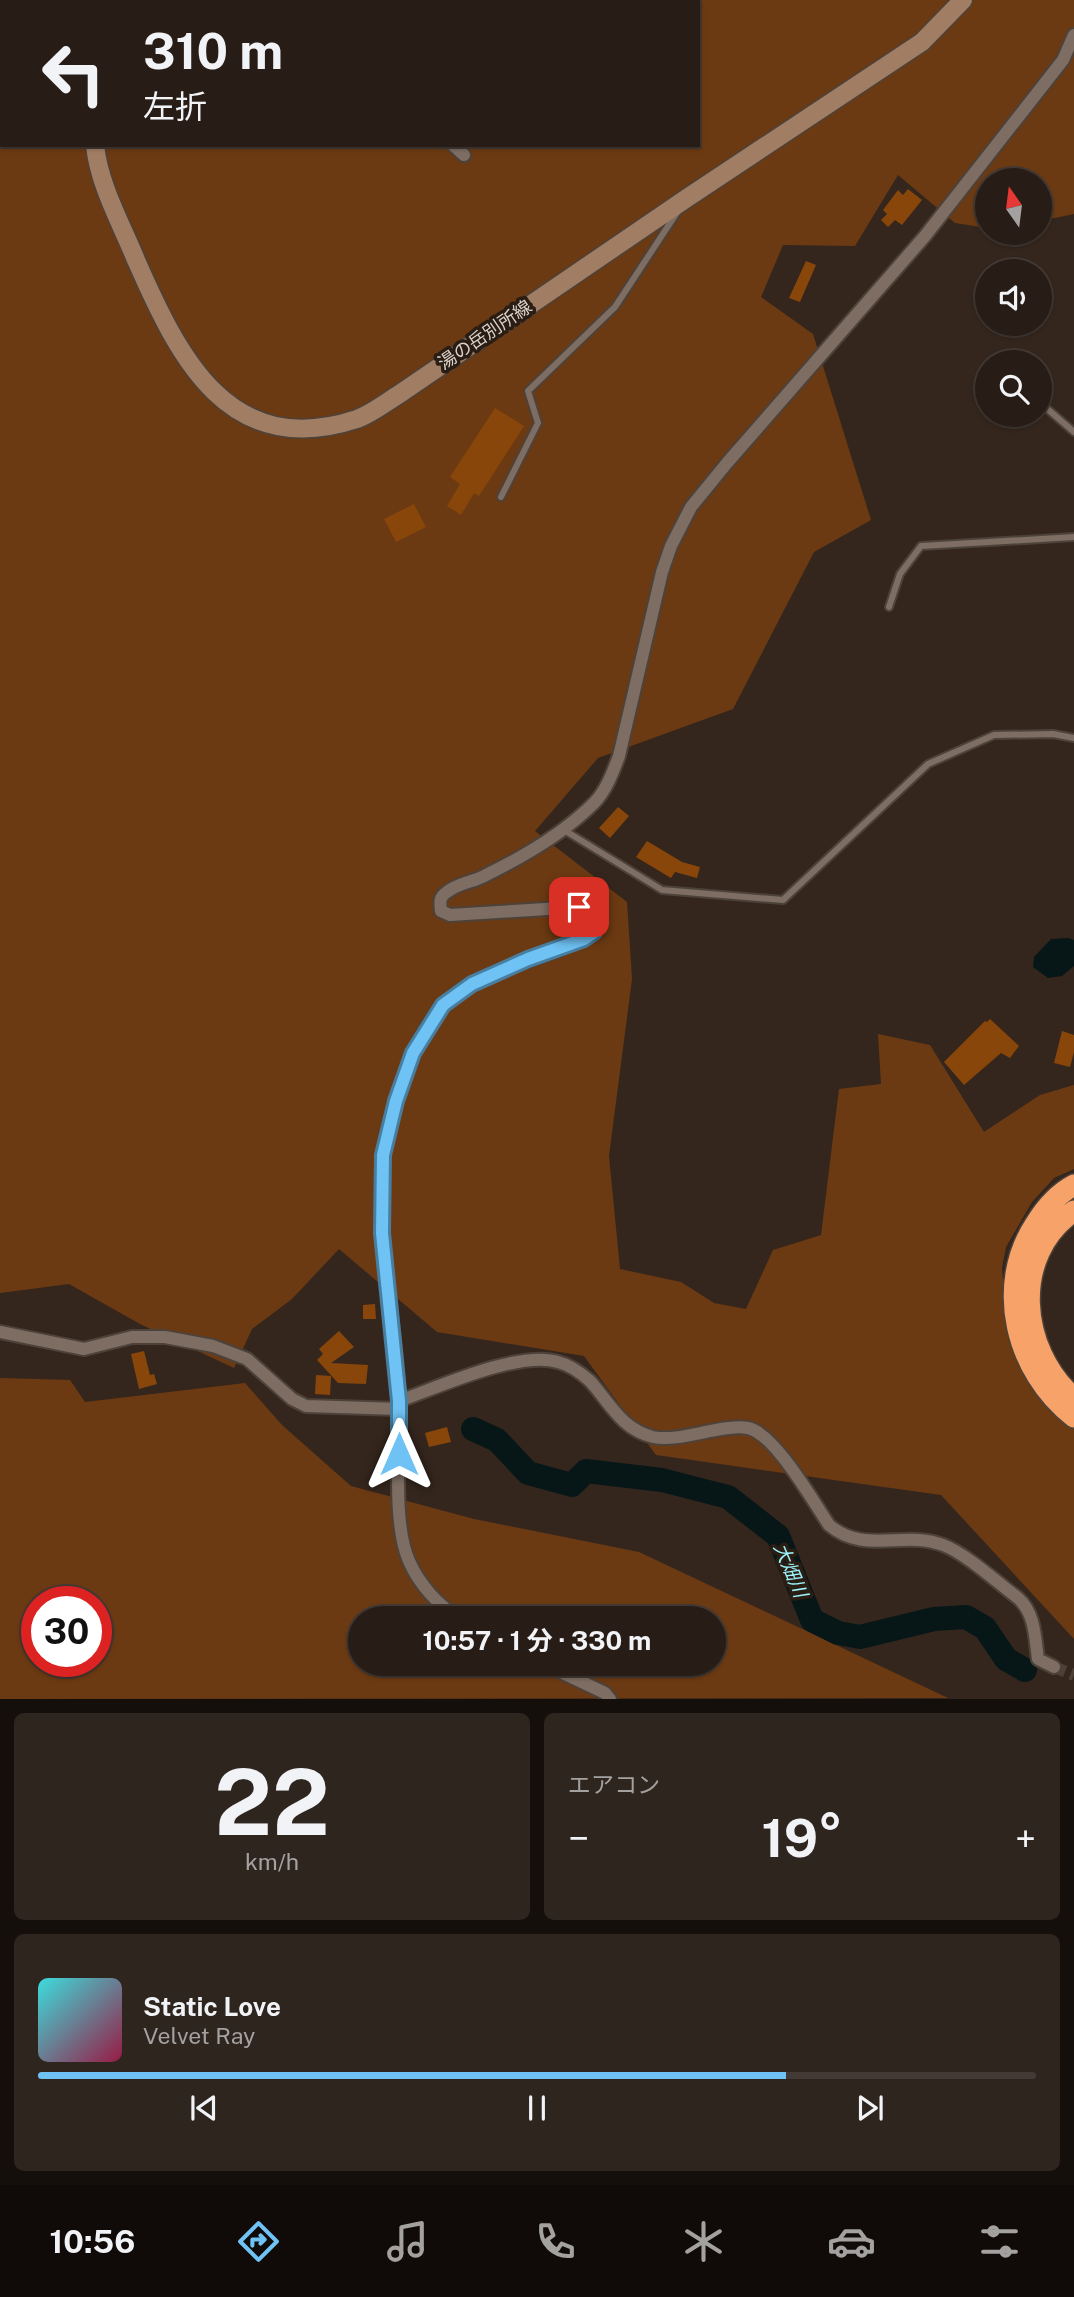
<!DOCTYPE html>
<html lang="ja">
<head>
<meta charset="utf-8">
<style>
	:root { --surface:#271c16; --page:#2f251f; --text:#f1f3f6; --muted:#a4a1a1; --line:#433a35; --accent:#6fc2f4 }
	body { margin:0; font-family:"Public Sans","Noto Sans JP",sans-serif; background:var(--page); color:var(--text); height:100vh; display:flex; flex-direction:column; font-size:26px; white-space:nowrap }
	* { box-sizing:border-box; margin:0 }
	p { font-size:23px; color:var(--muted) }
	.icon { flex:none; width:38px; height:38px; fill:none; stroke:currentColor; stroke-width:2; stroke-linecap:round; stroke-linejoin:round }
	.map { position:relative; height:1699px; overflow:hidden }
	.sheet { display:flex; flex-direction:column; gap:14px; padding:14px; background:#150f0c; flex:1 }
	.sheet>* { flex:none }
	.guide { position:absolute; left:0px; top:0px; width:700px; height:147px; box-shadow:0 2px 5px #0004,0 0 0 2px var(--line); background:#271c16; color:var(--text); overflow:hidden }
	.needle { width:46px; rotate:346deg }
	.tools { position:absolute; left:975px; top:168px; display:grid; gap:14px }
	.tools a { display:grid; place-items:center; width:77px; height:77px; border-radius:50%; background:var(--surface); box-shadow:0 2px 5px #0004,0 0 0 2px var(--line); font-size:35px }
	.speed { position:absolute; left:21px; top:1586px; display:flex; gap:14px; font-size:35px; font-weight:700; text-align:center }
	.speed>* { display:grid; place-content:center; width:91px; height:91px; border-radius:50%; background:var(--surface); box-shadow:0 2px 5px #0004,0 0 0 2px var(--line); line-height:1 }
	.speed .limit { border:10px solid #d22; background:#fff; color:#111 }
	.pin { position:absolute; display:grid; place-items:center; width:60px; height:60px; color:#fff; margin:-30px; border-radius:14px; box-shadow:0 4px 10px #0006 }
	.me { position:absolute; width:77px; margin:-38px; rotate:0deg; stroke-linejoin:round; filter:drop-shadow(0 0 5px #0008) }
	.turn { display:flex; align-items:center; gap:24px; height:147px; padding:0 28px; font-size:32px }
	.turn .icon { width:91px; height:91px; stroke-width:2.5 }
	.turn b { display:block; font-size:49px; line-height:60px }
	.big { font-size:52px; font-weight:700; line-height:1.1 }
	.sheet .widget { flex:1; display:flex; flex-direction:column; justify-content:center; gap:10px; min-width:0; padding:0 24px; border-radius:10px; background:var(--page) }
	.sheet .dial { align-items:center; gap:0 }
	.dial b { font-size:91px; line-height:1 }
	.song { display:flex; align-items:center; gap:21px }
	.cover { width:84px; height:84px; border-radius:10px; background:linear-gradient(135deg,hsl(180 70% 55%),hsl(340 70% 35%)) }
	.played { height:7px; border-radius:4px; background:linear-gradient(90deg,var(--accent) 75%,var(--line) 75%) }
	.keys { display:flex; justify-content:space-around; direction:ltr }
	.heat { display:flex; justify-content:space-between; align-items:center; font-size:38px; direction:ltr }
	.sheet .tiles { flex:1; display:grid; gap:14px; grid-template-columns:1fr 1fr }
	.widget:last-child { grid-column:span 2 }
	.trip { position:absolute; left:348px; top:1606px; width:378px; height:70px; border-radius:35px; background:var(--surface); box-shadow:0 2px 5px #0004,0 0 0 2px var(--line); font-weight:700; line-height:70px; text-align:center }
	.tabs { display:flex; height:112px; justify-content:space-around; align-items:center; background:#100b09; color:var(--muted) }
	.tabs .icon { width:49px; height:49px }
	.tabs .active { color:var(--accent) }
	.tabs b { font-size:32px; color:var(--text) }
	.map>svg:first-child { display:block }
</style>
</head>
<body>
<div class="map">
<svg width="1074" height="1699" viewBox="0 0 1074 1699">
	<rect width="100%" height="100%" fill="#34261d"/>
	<path fill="#6c3a12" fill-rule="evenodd" d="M 0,0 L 1074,0 L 1074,214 L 1040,221 L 1040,180 L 987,180 L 987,228 L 955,223 L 898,175 L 855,246 L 783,245 L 761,297 L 813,334 L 871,520 L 814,552 L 733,709 L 598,758 L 535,831 L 627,902 L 632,979 L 609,1156 L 620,1269 L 681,1282 L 714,1303 L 746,1309 L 773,1250 L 821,1235 L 839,1089 L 881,1084 L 878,1034 L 930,1045 L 984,1132 L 1040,1095 L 1074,1085 L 1074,1169 L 1054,1178 L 1032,1202 L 1006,1247 L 1002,1268 L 1008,1339 L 1029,1385 L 1074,1430 L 1074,1639 L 941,1495 L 656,1455 L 584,1356 L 437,1332 L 339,1249 L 292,1299 L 252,1329 L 234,1368 L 140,1324 L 69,1284 L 0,1293 ZM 2,2 L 698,2 L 698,145 L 2,145 Z
		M 0,1378 L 70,1380 L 85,1402 L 245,1383 L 282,1425 L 351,1486 L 474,1519 L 639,1552 L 948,1698 L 0,1699 ZM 37,1601 L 96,1601 L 96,1661 L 37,1661 ZM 360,1619 L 714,1619 L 714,1664 L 360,1664 Z"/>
	<path fill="#071718" d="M 1068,938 L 1074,940 L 1074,966 L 1062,976 L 1048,978 L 1033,967 L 1034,957 L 1051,939 Z"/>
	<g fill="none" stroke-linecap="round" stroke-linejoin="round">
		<path stroke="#071718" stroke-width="24" d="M 473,1429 L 497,1440 L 528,1473 L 572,1485 L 586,1471 L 662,1480 L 728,1497 L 778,1536 L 812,1620 L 838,1633 L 860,1637 L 934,1619 L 966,1617 L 985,1628 L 1006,1659 L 1025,1670"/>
	</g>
	<path fill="#88460a" d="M 908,189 L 922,200 L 902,225 L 895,220 L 888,227 L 881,220 L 887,214 L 883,210 L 898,190 L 903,195 Z
		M 806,261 L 816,265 L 800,302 L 789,298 Z
		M 495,408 L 524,426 L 479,496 L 474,493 L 461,515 L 447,506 L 460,484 L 450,477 Z
		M 414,504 L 426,527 L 396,542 L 384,519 Z
		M 618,807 L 629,816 L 610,838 L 599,828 Z
		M 647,841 L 682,862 L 700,867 L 697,878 L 675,872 L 671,878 L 636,857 Z
		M 990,1019 L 1019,1046 L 1010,1058 L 1001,1053 L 964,1085 L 944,1062 L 985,1021 L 987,1022 Z
		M 1062,1031 L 1074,1035 L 1074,1052 L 1070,1067 L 1054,1063 Z
		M 375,1304 L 376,1319 L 363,1319 L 363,1305 Z
		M 339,1331 L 354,1347 L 331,1363 L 368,1365 L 366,1384 L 338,1383 L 317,1360 L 323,1354 L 319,1349 Z
		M 144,1351 L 150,1375 L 154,1374 L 157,1384 L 139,1389 L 131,1354 Z
		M 316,1375 L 331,1376 L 330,1395 L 315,1394 Z
		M 447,1427 L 451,1442 L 429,1447 L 425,1433 Z"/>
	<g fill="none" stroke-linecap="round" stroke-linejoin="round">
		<path stroke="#4d4037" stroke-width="12" stroke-dasharray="12 6" stroke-linecap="butt" d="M 1054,1667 L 1074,1675"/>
		<defs>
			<path id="service" d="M 1044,406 L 1074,432
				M 501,497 L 538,423 L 528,391 L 615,307 L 678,211
				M 889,607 L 900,574 L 921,546 L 1074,537
				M 564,830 L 662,890 L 783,900 L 928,764 L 994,735 L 1053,734 L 1074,738"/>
			<path id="minor" d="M 219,0 L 220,2
				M 231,0 L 238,2
				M 123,2 L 133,0
				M 661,2 L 664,0
				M 453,145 L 464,155
				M 0,1332 L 84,1349 L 132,1337 L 165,1337 L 213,1346 L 247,1359 L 292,1399 L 306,1406 L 399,1409
				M 399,1401 C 439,1387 519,1350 558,1362 C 570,1365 581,1373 590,1381 C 610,1403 621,1429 653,1437 C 672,1441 697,1433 716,1430 C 726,1428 738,1426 748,1428 C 774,1433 813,1501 829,1525 C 864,1555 904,1530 943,1545 C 965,1553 998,1583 1018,1598 C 1035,1613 1035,1637 1038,1659 L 1054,1667
				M 461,1619 C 439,1607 419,1584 409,1561 C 392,1523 400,1447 399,1404 C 397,1321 374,1239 383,1156 C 386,1130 395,1103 403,1079 C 411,1056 426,1023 443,1005 C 482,965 550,962 594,932 L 597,921 L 590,911 L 578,907 L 450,915 L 441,911 C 440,902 439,897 447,892 C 458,883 474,882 486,875 C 523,857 564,833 594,803 C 606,791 613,772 619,756 L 662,572 L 671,546 L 691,507 L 727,463 L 925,236 L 1063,60 L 1074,35
				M 544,1664 L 605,1693 L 610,1699"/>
			<path id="secondary" d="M 88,2 L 89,0
				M 95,145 C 99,185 121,223 136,260 C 179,358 229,461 357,419 C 371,414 385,403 398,395 L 687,198 L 922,42 L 963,0"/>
			<path id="motorway" d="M 1074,1185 C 1057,1194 1046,1207 1036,1223 C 994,1286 1016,1372 1074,1417
				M 1074,1211 C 1010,1255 1019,1350 1074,1398"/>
		</defs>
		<use href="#service" stroke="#4d423a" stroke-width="10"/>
		<use href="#minor" stroke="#4d423a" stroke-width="16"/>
		<use href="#secondary" stroke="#4d423a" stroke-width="21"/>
		<use href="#motorway" stroke="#4d423a" stroke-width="24"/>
		<use href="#service" stroke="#7d6d62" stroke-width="6"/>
		<use href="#minor" stroke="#7d6d62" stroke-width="12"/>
		<use href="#secondary" stroke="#a17d64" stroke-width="18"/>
		<use href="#motorway" stroke="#f6a268" stroke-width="21"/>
	</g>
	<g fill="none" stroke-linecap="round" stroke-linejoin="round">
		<defs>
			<path id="route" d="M 399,1454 L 399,1401 L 382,1233 L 383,1155 L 396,1101 L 413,1053 L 443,1005 L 472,984 L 528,959 L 584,939 L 594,932 L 597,921 L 590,911 L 579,907"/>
		</defs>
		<use href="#route" stroke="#487e9f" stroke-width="18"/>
		<use href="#route" stroke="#6fc2f4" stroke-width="12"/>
	</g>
	<g text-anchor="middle" stroke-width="7" stroke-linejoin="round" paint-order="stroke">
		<g font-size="18" fill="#ddd3cd" stroke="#2a1d14">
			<text transform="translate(485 335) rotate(-34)" y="6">湯の岳別所線</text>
		</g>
		<g font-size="19" font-style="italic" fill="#9df4fa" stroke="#2a1d14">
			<text transform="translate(791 1570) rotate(67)" y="7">大畑川</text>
		</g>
	</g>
</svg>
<div class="tools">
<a><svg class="needle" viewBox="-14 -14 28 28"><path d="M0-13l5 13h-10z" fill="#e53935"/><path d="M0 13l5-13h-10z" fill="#a4a1a1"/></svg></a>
<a><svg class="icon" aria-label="sound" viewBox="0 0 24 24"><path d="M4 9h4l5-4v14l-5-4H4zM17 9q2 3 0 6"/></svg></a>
<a><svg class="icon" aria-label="search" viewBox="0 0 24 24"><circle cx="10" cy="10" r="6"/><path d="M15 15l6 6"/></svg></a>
</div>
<div class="speed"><div class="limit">30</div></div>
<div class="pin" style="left:579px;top:907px;background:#d93025"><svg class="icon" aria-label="arrive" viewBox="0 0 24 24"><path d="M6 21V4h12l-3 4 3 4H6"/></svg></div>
<svg class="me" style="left:399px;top:1454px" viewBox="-20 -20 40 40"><path d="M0-17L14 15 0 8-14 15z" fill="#6fc2f4" stroke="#fff" stroke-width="4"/></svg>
<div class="trip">10:57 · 1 分 · 330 m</div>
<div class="guide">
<div class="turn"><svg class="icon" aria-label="left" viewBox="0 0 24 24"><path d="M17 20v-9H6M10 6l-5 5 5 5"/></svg><div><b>310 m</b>左折</div></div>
</div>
</div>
<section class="sheet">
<div class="tiles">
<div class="widget dial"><b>22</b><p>km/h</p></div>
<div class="widget"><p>エアコン</p>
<div class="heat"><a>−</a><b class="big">19°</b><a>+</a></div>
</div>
<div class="widget">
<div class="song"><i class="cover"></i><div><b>Static Love</b><p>Velvet Ray</p></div></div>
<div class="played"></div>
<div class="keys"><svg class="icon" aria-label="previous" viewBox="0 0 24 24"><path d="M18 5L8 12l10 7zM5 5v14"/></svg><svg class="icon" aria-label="pause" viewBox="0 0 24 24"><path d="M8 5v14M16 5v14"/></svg><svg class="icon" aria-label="next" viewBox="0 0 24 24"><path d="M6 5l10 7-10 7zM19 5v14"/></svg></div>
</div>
</div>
</section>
<nav class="tabs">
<b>10:56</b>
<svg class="icon active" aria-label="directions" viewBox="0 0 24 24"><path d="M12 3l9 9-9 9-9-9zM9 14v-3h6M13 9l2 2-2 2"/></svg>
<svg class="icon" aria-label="music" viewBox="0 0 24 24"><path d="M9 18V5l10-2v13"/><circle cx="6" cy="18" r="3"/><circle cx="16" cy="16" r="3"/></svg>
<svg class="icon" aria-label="phone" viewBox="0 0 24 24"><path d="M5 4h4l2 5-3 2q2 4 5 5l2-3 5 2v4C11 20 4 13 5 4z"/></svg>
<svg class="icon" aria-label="climate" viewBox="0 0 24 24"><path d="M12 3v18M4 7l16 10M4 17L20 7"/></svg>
<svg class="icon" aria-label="car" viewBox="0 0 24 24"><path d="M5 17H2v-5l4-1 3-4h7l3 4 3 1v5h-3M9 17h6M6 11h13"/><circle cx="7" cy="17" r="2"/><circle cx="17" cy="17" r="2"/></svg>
<svg class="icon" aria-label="filters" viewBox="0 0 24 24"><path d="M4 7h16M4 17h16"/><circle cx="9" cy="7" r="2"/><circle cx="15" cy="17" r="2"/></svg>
</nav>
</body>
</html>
